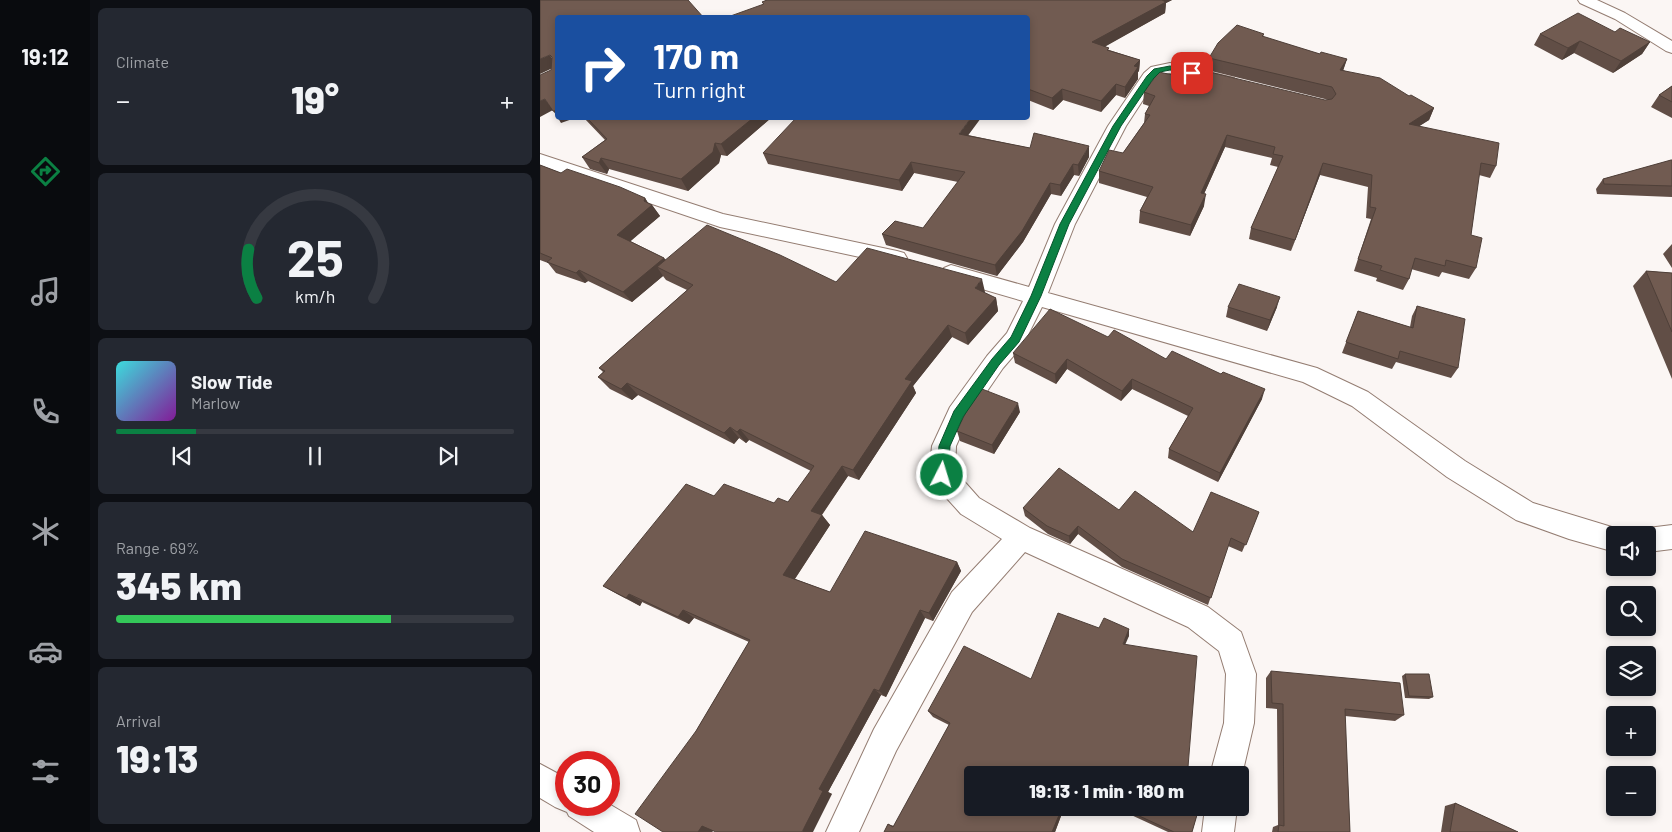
<!DOCTYPE html>
<html lang="en">
<head>
<meta charset="utf-8">
<style>
	:root { --surface:#171b24; --page:#242831; --text:#f1f3f6; --muted:#9ea1a6; --line:#363941; --accent:#0b8043 }
	body { margin:0; font-family:Barlow,sans-serif; background:var(--page); color:var(--text); height:100vh; display:flex; flex-direction:column; font-size:19px; white-space:nowrap }
	* { box-sizing:border-box; margin:0 }
	p { font-size:16px; color:var(--muted) }
	.icon { flex:none; width:28px; height:28px; fill:none; stroke:currentColor; stroke-width:2; stroke-linecap:round; stroke-linejoin:round }
	.map { position:relative; flex:1; overflow:hidden }
	.sheet { display:flex; flex-direction:column; gap:8px; padding:8px; background:#0d0f14; width:450px }
	.sheet>* { flex:none }
	.banner { position:absolute; left:15px; top:15px; width:475px; height:105px; border-radius:5px; box-shadow:0 2px 8px #0003; background:#1a4fa0; color:#fff; overflow:hidden }
	.tools { position:absolute; left:1066px; top:526px; display:grid; gap:10px }
	.tools a { display:grid; place-items:center; width:50px; height:50px; border-radius:5px; background:var(--surface); box-shadow:0 2px 8px #0003; font-size:25px }
	.speed { position:absolute; left:15px; top:751px; display:flex; gap:10px; font-size:25px; font-weight:700; text-align:center }
	.speed>* { display:grid; place-content:center; width:65px; height:65px; border-radius:50%; background:var(--surface); box-shadow:0 2px 8px #0003; line-height:1 }
	.speed .limit { border:8px solid #d22; background:#fff; color:#111 }
	.pin { position:absolute; display:grid; place-items:center; width:42px; height:42px; color:#fff; margin:-21px; border-radius:10px; box-shadow:0 2px 8px #0006 }
	.me { position:absolute; width:55px; margin:-28px; rotate:5deg; stroke-linejoin:round; filter:drop-shadow(0 0 4px #0008) }
	.turn { display:flex; align-items:center; gap:18px; height:105px; padding:0 15px; font-size:22px }
	.turn .icon { width:65px; height:65px; stroke-width:2.5 }
	.turn b { display:block; font-size:35px; line-height:42px }
	.big { font-size:38px; font-weight:800; line-height:1.1 }
	.sheet .widget { flex:1; display:flex; flex-direction:column; justify-content:center; gap:8px; min-width:0; padding:0 18px; border-radius:8px; background:var(--page) }
	.sheet .dial { align-items:center; gap:0 }
	.dial svg { height:130px; overflow:visible; fill:none; stroke:var(--line); stroke-width:7; stroke-linecap:round; text-anchor:middle }
	.dial text { fill:var(--text); stroke:none }
	.song { display:flex; align-items:center; gap:15px }
	.cover { width:60px; height:60px; border-radius:8px; background:linear-gradient(135deg,hsl(180 70% 55%),hsl(290 70% 35%)) }
	.played { height:5px; border-radius:2px; background:linear-gradient(90deg,var(--accent) 20%,var(--line) 20%) }
	.keys { display:flex; justify-content:space-around; direction:ltr }
	.heat { display:flex; justify-content:space-between; align-items:center; font-size:28px; direction:ltr }
	.charge { height:8px; border-radius:4px; background:linear-gradient(90deg,#34c759 69%,var(--line) 0) }
	.trip { position:absolute; left:424px; top:766px; width:285px; height:50px; border-radius:5px; background:var(--surface); box-shadow:0 2px 8px #0003; font-weight:800; line-height:50px; text-align:center }
	main { display:flex; flex:1; min-height:0 }
	.tab-bar { display:flex; flex-direction:column; width:90px; justify-content:space-around; align-items:center; background:#090b0e; color:var(--muted) }
	.tab-bar .icon { width:35px; height:35px }
	.tab-bar .active { color:var(--accent) }
	.tab-bar b { font-size:22px; color:var(--text) }
	.map>svg:first-child { display:block }
</style>
</head>
<body>
<main>
<nav class="tab-bar">
<b>19:12</b>
<svg class="icon active" aria-label="directions" viewBox="0 0 24 24"><path d="M12 3l9 9-9 9-9-9zM9 14v-3h6M13 9l2 2-2 2"/></svg>
<svg class="icon" aria-label="music" viewBox="0 0 24 24"><path d="M9 18V5l10-2v13"/><circle cx="6" cy="18" r="3"/><circle cx="16" cy="16" r="3"/></svg>
<svg class="icon" aria-label="phone" viewBox="0 0 24 24"><path d="M5 4h4l2 5-3 2q2 4 5 5l2-3 5 2v4C11 20 4 13 5 4z"/></svg>
<svg class="icon" aria-label="climate" viewBox="0 0 24 24"><path d="M12 3v18M4 7l16 10M4 17L20 7"/></svg>
<svg class="icon" aria-label="car" viewBox="0 0 24 24"><path d="M5 17H2v-5l4-1 3-4h7l3 4 3 1v5h-3M9 17h6M6 11h13"/><circle cx="7" cy="17" r="2"/><circle cx="17" cy="17" r="2"/></svg>
<svg class="icon" aria-label="filters" viewBox="0 0 24 24"><path d="M4 7h16M4 17h16"/><circle cx="9" cy="7" r="2"/><circle cx="15" cy="17" r="2"/></svg>
</nav>
<section class="sheet">
<div class="widget"><p>Climate</p>
<div class="heat"><a>−</a><b class="big">19°</b><a>+</a></div>
</div>
<div class="widget dial"><svg viewBox="0 0 100 80">
<path d="M14 69A42 42 0 1 1 86 69"/>
<path d="M14 69A42 42 0 0 1 9 39" stroke="#0b8043"/>
<text x="50" y="56" font-size="32" font-weight="700">25</text>
<text x="50" y="72" font-size="11">km/h</text>
</svg></div>
<div class="widget">
<div class="song"><i class="cover"></i><div><b>Slow Tide</b><p>Marlow</p></div></div>
<div class="played"></div>
<div class="keys"><svg class="icon" aria-label="previous" viewBox="0 0 24 24"><path d="M18 5L8 12l10 7zM5 5v14"/></svg><svg class="icon" aria-label="pause" viewBox="0 0 24 24"><path d="M8 5v14M16 5v14"/></svg><svg class="icon" aria-label="next" viewBox="0 0 24 24"><path d="M6 5l10 7-10 7zM19 5v14"/></svg></div>
</div>
<div class="widget"><p>Range · 69%</p><b class="big">345 km</b><div class="charge"></div></div>
<div class="widget"><p>Arrival</p><b class="big">19:13</b></div>
</section>
<div class="map">
<svg width="1132" height="832" viewBox="0 0 1132 832">
	<rect width="100%" height="100%" fill="#fbf6f4"/>
	<g fill="none" stroke-linecap="round" stroke-linejoin="round">
		<defs>
			<path id="street" d="M 1038,0 L 1057,0 L 1085,13 L 1132,41 L 1132,53 L 1126,51 L 1075,19 L 1040,3 Z
				M 630,63 L 694,78 L 696,82 L 694,86 L 688,87 L 630,73 L 622,74 L 616,80 L 586,126 L 535,224 L 508,293 L 777,368 L 828,392 L 925,461 L 993,503 L 1075,528 L 1084,531 L 1086,535 L 1075,535 L 1075,552 L 1029,539 L 976,520 L 907,477 L 812,406 L 763,382 L 502,307 L 483,345 L 463,368 L 428,419 L 416,446 L 415,471 L 439,498 L 490,528 L 668,607 L 701,632 L 716,674 L 714,723 L 702,775 L 700,779 L 700,775 L 670,775 L 684,723 L 686,674 L 679,651 L 648,627 L 485,552 L 432,612 L 356,751 L 319,832 L 286,832 L 334,729 L 412,592 L 462,539 L 421,514 L 393,483 L 389,475 L 392,446 L 410,407 L 447,356 L 467,333 L 483,301 L 404,278 L 401,273 L 404,268 L 411,265 L 489,287 L 515,224 L 568,126 L 604,73 L 611,67 Z
				M 0,154 L 183,214 L 357,251 L 364,253 L 367,258 L 364,263 L 357,265 L 180,227 L 0,166 Z
				M 1132,525 L 1132,549 L 1108,552 L 1108,535 L 1097,535 L 1099,531 L 1108,528 Z
				M 0,764 L 26,778 L 26,805 L 69,804 L 96,820 L 100,832 L 54,832 L 29,816 L 27,812 L 15,807 L 0,798 Z
				M 665,808 L 697,808 L 694,832 L 662,832 Z"/>
		</defs>
		<use href="#street" stroke="#947d72" stroke-width="2"/>
		<use href="#street" fill="#fff" fill-rule="evenodd"/>
	</g>
	<path fill="#614e46" d="M 227,0 L 632,0 L 626,3 L 625,13 L 565,46 L 569,50 L 600,60 L 599,71 L 598,72 L 598,79 L 585,98 L 576,95 L 561,112 L 523,100 L 513,110 L 488,100 L 488,18 L 223,4 L 222,2 Z
		M 1075,32 L 1110,42 L 1102,54 L 1073,73 L 1034,53 L 1022,60 L 994,45 L 1000,34 Z
		M 724,34 L 723,37 L 780,54 L 807,59 L 803,70 L 869,96 L 894,108 L 889,120 L 879,126 L 956,166 L 950,178 L 939,175 L 931,235 L 936,268 L 929,279 L 902,272 L 899,277 L 871,269 L 869,279 L 863,290 L 836,281 L 837,278 L 814,271 L 831,219 L 826,218 L 828,187 L 780,175 L 751,251 L 709,239 L 711,228 L 738,167 L 730,165 L 732,158 L 685,147 L 664,194 L 664,206 L 650,236 L 599,223 L 600,211 L 607,197 L 559,183 L 559,171 L 583,153 L 604,123 L 605,114 L 609,106 L 603,104 L 604,92 L 655,80 L 785,100 L 789,100 L 667,70 L 669,58 Z
		M 1132,86 L 1132,118 L 1111,107 L 1119,95 Z
		M 44,118 L 231,118 L 187,156 L 181,155 L 179,163 L 148,191 L 69,169 L 67,174 L 50,169 L 42,157 L 65,140 Z
		M 428,135 L 490,148 L 549,157 L 539,176 L 534,175 L 521,196 L 511,194 L 483,242 L 457,276 L 346,245 L 342,234 L 383,228 L 418,182 L 374,173 L 362,191 L 228,164 L 223,153 Z
		M 1132,160 L 1132,197 L 1057,194 L 1056,189 L 1063,179 Z
		M 0,165 L 21,173 L 105,198 L 108,203 L 112,205 L 120,216 L 90,241 L 124,258 L 126,260 L 296,282 L 445,292 L 444,293 L 456,298 L 458,311 L 428,345 L 412,337 L 373,386 L 376,393 L 319,480 L 308,476 L 282,515 L 290,525 L 255,579 L 290,592 L 417,562 L 421,571 L 393,621 L 385,618 L 346,697 L 341,695 L 288,792 L 292,794 L 173,831 L 172,832 L 123,832 L 156,731 L 209,642 L 154,618 L 149,624 L 102,602 L 100,606 L 77,594 L 63,586 L 174,496 L 234,503 L 248,502 L 271,471 L 209,440 L 206,443 L 199,438 L 194,444 L 98,395 L 92,400 L 70,389 L 58,377 L 63,372 L 59,368 L 147,290 L 126,280 L 123,276 L 92,302 L 48,281 L 45,283 L 16,273 L 8,263 L 0,260 Z
		M 1132,244 L 1132,268 L 1123,254 Z
		M 1106,271 L 1132,273 L 1132,379 L 1093,286 Z
		M 877,306 L 918,368 L 911,378 L 856,362 L 852,369 L 802,353 L 818,311 L 870,327 L 872,316 Z
		M 688,307 L 737,307 L 727,331 L 686,317 Z
		M 568,337 L 626,359 L 722,399 L 678,482 L 628,458 L 629,449 L 648,416 L 592,389 L 581,401 L 527,369 L 516,384 L 475,363 L 473,353 Z
		M 480,412 L 454,454 L 420,441 L 417,431 Z
		M 483,508 L 579,510 L 653,532 L 719,512 L 702,552 L 688,546 L 668,605 L 582,567 L 538,534 L 530,544 L 508,534 L 485,516 Z
		M 559,628 L 589,629 L 589,636 L 432,775 L 432,808 L 524,808 L 515,832 L 344,832 L 348,824 L 354,826 L 409,725 L 393,717 L 388,711 L 491,679 Z
		M 731,671 L 864,715 L 855,721 L 805,716 L 810,832 L 732,832 L 733,827 L 738,825 L 737,709 L 726,708 L 726,678 Z
		M 865,674 L 893,697 L 889,699 L 865,698 L 862,676 Z
		M 915,803 L 978,832 L 901,832 L 905,806 Z
		M 576,808 L 659,808 L 652,832 L 628,832 Z"/>
	<path fill="#4f4039" d="M 615,0 L 632,0 L 626,3 L 625,13 L 552,54 L 552,42 Z
		M 1040,41 L 1034,53 L 1022,60 L 1028,48 Z
		M 1110,42 L 1102,54 L 1073,73 L 1081,61 Z
		M 10,55 L 17,66 L 0,74 L 0,59 Z
		M 807,59 L 803,71 L 800,70 Z
		M 600,60 L 599,71 L 598,72 L 598,79 L 585,98 L 585,87 L 594,66 Z
		M 576,84 L 576,95 L 561,112 L 561,101 Z
		M 522,89 L 523,100 L 513,110 L 512,98 Z
		M 5,99 L 13,110 L 0,117 L 0,101 Z
		M 894,108 L 889,120 L 864,136 L 869,124 Z
		M 18,110 L 18,117 L 13,111 Z
		M 18,118 L 35,118 L 21,123 Z
		M 213,118 L 231,118 L 187,156 L 181,144 Z
		M 431,118 L 441,118 L 421,145 L 419,134 Z
		M 687,135 L 685,147 L 659,205 L 661,193 Z
		M 175,143 L 181,155 L 179,163 L 148,191 L 141,179 Z
		M 549,146 L 549,157 L 539,176 L 538,165 Z
		M 61,158 L 69,169 L 67,174 L 59,163 Z
		M 371,162 L 374,173 L 362,191 L 359,180 Z
		M 783,163 L 780,175 L 751,251 Z
		M 533,164 L 534,175 L 521,196 L 520,185 Z
		M 510,183 L 511,194 L 483,242 L 457,276 L 455,265 Z
		M 666,194 L 664,206 L 650,236 L 651,225 Z
		M 105,198 L 110,206 L 112,205 L 120,216 L 85,246 L 77,235 L 104,201 Z
		M 124,258 L 132,268 L 117,267 L 123,276 L 92,302 L 83,292 Z
		M 39,270 L 48,281 L 45,283 L 36,273 Z
		M 442,279 L 445,292 L 438,301 L 435,288 Z
		M 740,297 L 737,307 L 727,331 L 730,320 Z
		M 456,298 L 458,311 L 428,345 L 425,333 Z
		M 408,325 L 412,337 L 373,386 L 376,393 L 319,480 L 313,470 L 365,379 Z
		M 527,359 L 527,369 L 516,384 L 515,374 Z
		M 592,379 L 592,389 L 581,401 L 582,391 Z
		M 87,383 L 98,395 L 92,400 L 81,389 Z
		M 725,389 L 722,399 L 678,482 L 680,473 Z
		M 478,403 L 480,412 L 454,454 L 452,445 Z
		M 190,427 L 199,438 L 194,444 L 184,433 Z
		M 200,429 L 209,440 L 206,443 L 197,432 Z
		M 302,466 L 308,476 L 278,520 L 271,511 Z
		M 282,515 L 290,525 L 252,583 L 243,575 Z
		M 538,526 L 538,534 L 530,544 L 529,536 Z
		M 417,562 L 421,571 L 393,621 L 389,613 Z
		M 89,594 L 102,602 L 100,606 L 86,598 Z
		M 143,610 L 154,618 L 149,624 L 138,617 Z
		M 380,610 L 385,618 L 346,697 L 339,691 Z
		M 589,629 L 589,636 L 582,652 L 583,644 Z
		M 334,689 L 341,695 L 288,792 L 292,794 L 273,832 L 262,832 L 279,789 Z
		M 522,808 L 524,808 L 515,832 L 512,832 Z
		M 162,826 L 175,828 L 172,832 L 158,832 Z"/>
	<path fill="#715b51" stroke="#4f4039" d="M 0,0 L 148,0 L 164,18 L 18,18 L 18,110 L 13,111 L 5,99 L 0,101 L 0,75 L 11,70 L 12,57 L 10,55 L 0,59 Z
		M 227,0 L 622,0 L 626,2 L 552,42 L 569,48 L 567,50 L 600,60 L 594,66 L 598,67 L 585,87 L 576,84 L 561,101 L 522,89 L 512,98 L 488,89 L 488,18 L 185,18 L 224,4 L 222,2 Z
		M 1038,13 L 1075,32 L 1080,28 L 1110,42 L 1081,61 L 1040,41 L 1028,48 L 1000,34 Z
		M 697,25 L 724,34 L 722,36 L 780,54 L 781,52 L 807,59 L 800,70 L 840,78 L 869,96 L 871,95 L 894,108 L 869,124 L 959,143 L 956,166 L 941,163 L 931,235 L 942,238 L 936,268 L 906,260 L 905,266 L 875,258 L 869,279 L 840,270 L 842,266 L 818,259 L 836,208 L 830,207 L 832,175 L 783,163 L 755,240 L 711,228 L 743,156 L 733,154 L 735,147 L 687,135 L 661,193 L 666,194 L 651,225 L 600,211 L 613,187 L 559,171 L 569,150 L 583,153 L 610,115 L 605,114 L 615,96 L 604,92 L 619,72 L 655,80 L 661,70 L 785,100 L 792,99 L 796,94 L 792,87 L 669,58 L 678,43 Z
		M 1132,86 L 1132,102 L 1119,95 Z
		M 47,118 L 213,118 L 181,144 L 175,143 L 173,152 L 141,179 L 61,158 L 59,163 L 42,157 L 67,139 Z
		M 256,118 L 431,118 L 419,134 L 490,148 L 494,133 L 549,146 L 538,165 L 533,164 L 520,185 L 510,183 L 482,231 L 455,265 L 342,234 L 355,221 L 383,228 L 425,172 L 371,162 L 359,180 L 223,153 Z
		M 1131,160 L 1132,160 L 1132,186 L 1064,184 L 1063,179 Z
		M 0,165 L 21,173 L 27,169 L 80,187 L 105,198 L 104,201 L 112,205 L 77,235 L 124,258 L 83,292 L 39,270 L 36,273 L 7,262 L 12,258 L 0,253 Z
		M 167,225 L 240,255 L 296,282 L 327,248 L 442,279 L 435,288 L 456,298 L 425,333 L 408,325 L 365,379 L 372,381 L 313,470 L 302,466 L 271,511 L 282,515 L 243,575 L 290,592 L 325,531 L 417,562 L 389,613 L 380,610 L 339,691 L 334,689 L 279,789 L 283,791 L 262,832 L 176,832 L 162,826 L 158,832 L 123,832 L 95,814 L 156,731 L 210,640 L 143,610 L 138,617 L 89,594 L 86,598 L 63,586 L 146,484 L 174,496 L 184,484 L 234,503 L 238,498 L 248,502 L 274,466 L 200,429 L 197,432 L 190,427 L 184,433 L 87,383 L 81,389 L 58,377 L 65,371 L 59,368 L 153,285 L 117,267 Z
		M 1106,271 L 1132,273 L 1132,332 Z
		M 699,284 L 740,297 L 730,320 L 688,307 Z
		M 877,306 L 925,319 L 918,368 L 860,351 L 858,359 L 806,342 L 818,311 L 873,328 Z
		M 510,309 L 568,337 L 574,330 L 626,359 L 632,351 L 681,374 L 683,372 L 725,389 L 680,473 L 629,449 L 653,408 L 592,379 L 582,391 L 527,359 L 515,374 L 473,353 Z
		M 442,389 L 478,403 L 452,445 L 417,431 L 427,410 Z
		M 519,468 L 579,510 L 595,491 L 653,532 L 671,492 L 719,512 L 706,545 L 691,538 L 671,598 L 582,559 L 538,526 L 529,536 L 507,526 L 483,508 Z
		M 518,613 L 559,628 L 564,618 L 589,629 L 583,644 L 657,656 L 648,767 L 666,775 L 432,775 L 432,808 L 522,808 L 512,832 L 344,832 L 348,824 L 353,827 L 410,723 L 388,711 L 424,646 L 491,679 Z
		M 731,671 L 860,683 L 864,715 L 805,709 L 810,832 L 738,832 L 739,825 L 744,826 L 743,704 L 732,703 Z
		M 865,674 L 889,674 L 893,697 L 869,696 Z
		M 915,803 L 978,832 L 910,832 Z
		M 582,808 L 659,808 L 652,832 L 634,832 Z"/>
	<path fill="#0b8043" stroke="#07532c" d="M 630,66 L 656,73 L 652,75 L 630,70 L 620,72 L 613,79 L 581,126 L 529,224 L 501,296 L 479,342 L 459,365 L 423,417 L 410,446 L 408,475 L 406,479 L 402,480 L 398,479 L 396,475 L 399,446 L 414,411 L 452,359 L 471,337 L 491,296 L 520,224 L 573,126 L 607,76 L 614,69 Z"/>
</svg>
<div class="tools">
<a><svg class="icon" aria-label="sound" viewBox="0 0 24 24"><path d="M4 9h4l5-4v14l-5-4H4zM17 9q2 3 0 6"/></svg></a>
<a><svg class="icon" aria-label="search" viewBox="0 0 24 24"><circle cx="10" cy="10" r="6"/><path d="M15 15l6 6"/></svg></a>
<a><svg class="icon" aria-label="layers" viewBox="0 0 24 24"><path d="M12 4l9 5-9 5-9-5zM3 14l9 5 9-5"/></svg></a>
<a>+</a>
<a>−</a>
</div>
<div class="speed"><div class="limit">30</div></div>
<div class="pin" style="left:652px;top:73px;background:#d93025"><svg class="icon" aria-label="arrive" viewBox="0 0 24 24"><path d="M6 21V4h12l-3 4 3 4H6"/></svg></div>
<svg class="me" style="left:402px;top:475px" viewBox="-20 -20 40 40"><circle r="17" fill="#0b8043" stroke="#fff" stroke-width="3"/><path d="M0-11L8 9 0 5-8 9z" fill="#fff"/></svg>
<div class="trip">19:13 · 1 min · 180 m</div>
<div class="banner">
<div class="turn"><svg class="icon" aria-label="right" viewBox="0 0 24 24"><path d="M7 20v-9h11M14 6l5 5-5 5"/></svg><div><b>170 m</b>Turn right</div></div>
</div>
</div>
</main>
</body>
</html>
